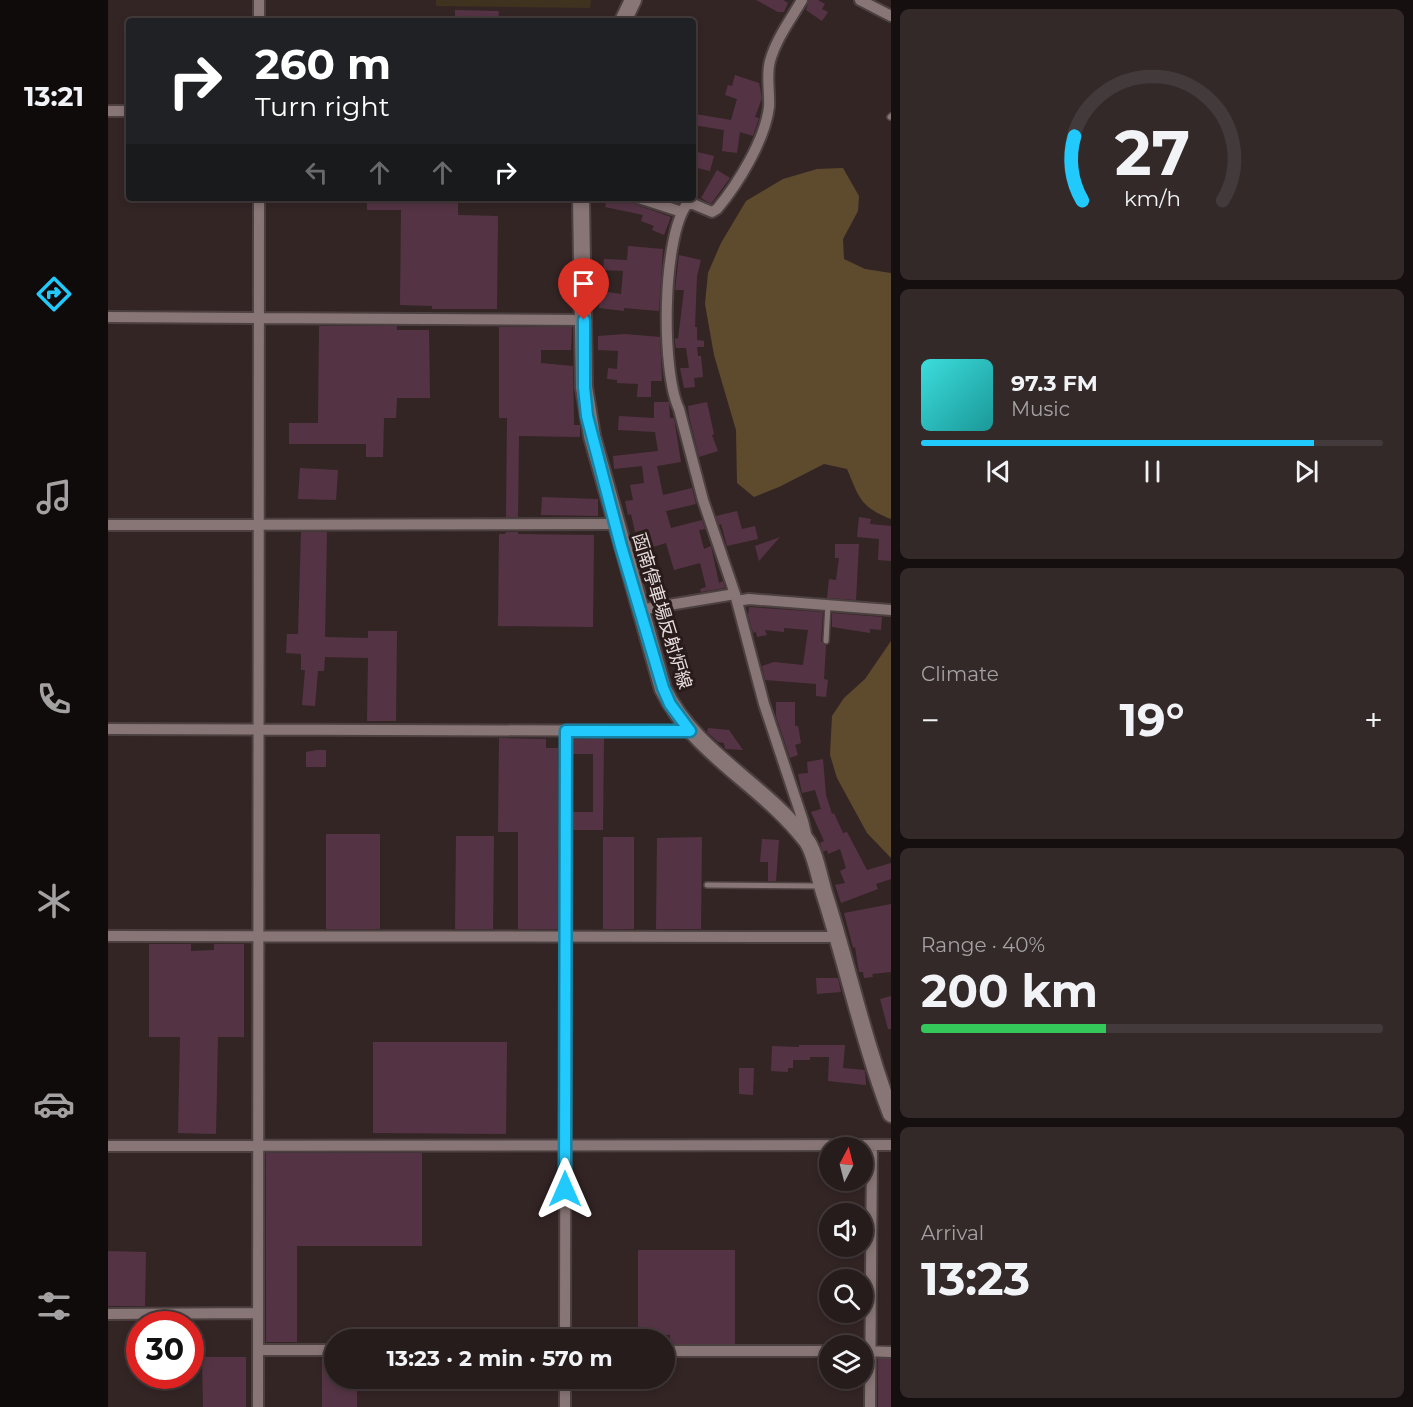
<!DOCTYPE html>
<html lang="en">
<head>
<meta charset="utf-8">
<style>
	:root { --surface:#271c1c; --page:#332929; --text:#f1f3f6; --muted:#a4a1a3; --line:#433a3b; --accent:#22c9fd }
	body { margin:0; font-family:Montserrat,"Noto Sans JP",sans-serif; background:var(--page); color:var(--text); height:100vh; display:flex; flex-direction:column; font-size:22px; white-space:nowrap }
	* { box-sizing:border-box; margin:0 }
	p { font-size:20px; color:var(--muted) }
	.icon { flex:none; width:33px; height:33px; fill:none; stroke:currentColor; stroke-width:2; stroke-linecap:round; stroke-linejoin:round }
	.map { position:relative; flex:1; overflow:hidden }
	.panel { display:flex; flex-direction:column; gap:9px; padding:9px; background:#150f0f; width:522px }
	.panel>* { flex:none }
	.hud { position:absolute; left:18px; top:18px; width:570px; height:183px; border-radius:6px; box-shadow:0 3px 9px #0003,0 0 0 2px var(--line); background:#202124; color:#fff; overflow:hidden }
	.needle { width:39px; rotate:7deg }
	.tools { position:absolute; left:711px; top:1137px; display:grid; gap:12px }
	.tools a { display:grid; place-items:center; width:54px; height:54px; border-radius:50%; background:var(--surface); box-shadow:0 3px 9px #0003,0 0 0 2px var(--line); font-size:30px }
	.speed { position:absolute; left:18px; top:1311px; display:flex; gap:12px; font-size:30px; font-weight:700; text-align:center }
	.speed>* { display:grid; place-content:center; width:78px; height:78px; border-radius:50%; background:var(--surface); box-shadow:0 3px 9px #0003,0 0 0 2px var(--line); line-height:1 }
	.speed .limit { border:9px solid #d22; background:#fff; color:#111 }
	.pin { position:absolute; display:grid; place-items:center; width:51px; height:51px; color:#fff; margin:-62px -26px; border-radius:50% 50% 50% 0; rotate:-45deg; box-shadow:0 0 6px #0007 }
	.pin .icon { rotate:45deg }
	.me { position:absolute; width:66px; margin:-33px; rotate:0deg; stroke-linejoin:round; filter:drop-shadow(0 0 4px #0008) }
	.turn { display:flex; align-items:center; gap:21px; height:126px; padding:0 30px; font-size:27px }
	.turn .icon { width:78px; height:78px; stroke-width:2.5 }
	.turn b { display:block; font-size:42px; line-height:51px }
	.lanes { display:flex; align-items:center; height:57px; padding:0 30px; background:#0003; justify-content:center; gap:30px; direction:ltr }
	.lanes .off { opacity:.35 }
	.big { font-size:45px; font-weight:700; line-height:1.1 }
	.panel .tile { flex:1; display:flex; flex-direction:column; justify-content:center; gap:9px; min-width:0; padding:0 21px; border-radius:9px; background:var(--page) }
	.panel .dial { align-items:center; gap:0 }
	.dial svg { height:156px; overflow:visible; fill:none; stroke:var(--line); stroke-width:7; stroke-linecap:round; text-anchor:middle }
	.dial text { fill:var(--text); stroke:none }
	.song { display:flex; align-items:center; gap:18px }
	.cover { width:72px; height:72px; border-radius:9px; background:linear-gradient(135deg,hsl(180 70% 55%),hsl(180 70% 35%)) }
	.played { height:6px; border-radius:3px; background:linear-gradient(90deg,var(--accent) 85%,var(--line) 85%) }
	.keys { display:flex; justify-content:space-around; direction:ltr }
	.heat { display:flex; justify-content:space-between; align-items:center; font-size:33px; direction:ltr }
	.charge { height:9px; border-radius:4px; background:linear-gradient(90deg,#34c759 40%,var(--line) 0) }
	.trip { position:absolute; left:216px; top:1329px; width:351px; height:60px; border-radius:30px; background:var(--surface); box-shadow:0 3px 9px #0003,0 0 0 2px var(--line); font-weight:700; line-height:60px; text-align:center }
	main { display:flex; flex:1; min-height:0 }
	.dock { display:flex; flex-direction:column; width:108px; justify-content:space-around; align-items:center; background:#100b0b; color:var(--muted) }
	.dock .icon { width:42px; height:42px }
	.dock .current { color:var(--accent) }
	.dock b { font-size:27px; color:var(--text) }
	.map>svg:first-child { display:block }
</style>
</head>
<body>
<main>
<nav class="dock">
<b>13:21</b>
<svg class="icon current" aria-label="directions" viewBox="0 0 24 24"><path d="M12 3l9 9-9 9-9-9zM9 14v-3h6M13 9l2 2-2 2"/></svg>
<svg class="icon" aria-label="music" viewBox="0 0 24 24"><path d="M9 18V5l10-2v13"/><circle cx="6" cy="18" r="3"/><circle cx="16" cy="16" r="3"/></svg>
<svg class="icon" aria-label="phone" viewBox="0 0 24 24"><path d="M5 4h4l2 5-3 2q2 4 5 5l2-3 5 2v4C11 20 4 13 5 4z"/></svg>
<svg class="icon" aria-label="climate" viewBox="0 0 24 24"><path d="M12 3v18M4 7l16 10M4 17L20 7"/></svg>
<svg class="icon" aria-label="car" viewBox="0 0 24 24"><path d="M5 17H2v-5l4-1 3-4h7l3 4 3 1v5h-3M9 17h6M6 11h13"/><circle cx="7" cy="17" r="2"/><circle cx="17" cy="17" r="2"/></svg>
<svg class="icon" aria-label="filters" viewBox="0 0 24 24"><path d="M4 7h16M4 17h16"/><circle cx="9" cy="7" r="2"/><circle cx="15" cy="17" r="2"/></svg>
</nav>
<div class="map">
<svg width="783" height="1407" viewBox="0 0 783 1407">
	<rect width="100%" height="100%" fill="#342525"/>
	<path fill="#3f321e" d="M 328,0 L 483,0 L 482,8 L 328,6 Z"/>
	<path fill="#5e4b2d" d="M 735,168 L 751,196 L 750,211 L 735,239 L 736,259 L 757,269 L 783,273 L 783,519 C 752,507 751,497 739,469 L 716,464 L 671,487 L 646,497 L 629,483 L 628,430 L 606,355 L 597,304 L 600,273 L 613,243 L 638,201 L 675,179 L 709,169 Z
		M 783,641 L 783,858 L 759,833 L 729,778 L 722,755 L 724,716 L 736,698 L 757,679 Z"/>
	<path fill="#543444" d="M 648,0 L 675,0 L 680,3 L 676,12 L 670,12 Z
		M 701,0 L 710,0 L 717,4 L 714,9 L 720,12 L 714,21 L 698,10 Z
		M 347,10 L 391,11 L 390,21 L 347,21 Z
		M 627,75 L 651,83 L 654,98 L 647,117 L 651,118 L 645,136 L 632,132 L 629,153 L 614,151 L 616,130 L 585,125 L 587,114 L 623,120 L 629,99 L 617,95 L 620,85 L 624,86 Z
		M 585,151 L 606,156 L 602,171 L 585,167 Z
		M 609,170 L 622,178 L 603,204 L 593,198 Z
		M 259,198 L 350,198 L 350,215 L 390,216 L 389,309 L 324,309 L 324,306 L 292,305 L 293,210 L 259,210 Z
		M 499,198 L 524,201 L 529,205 L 563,217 L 556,235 L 544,230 L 546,226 L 533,221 L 535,215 L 497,207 Z
		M 520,246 L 555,249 L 551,311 L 516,308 L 516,311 L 491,308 L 493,291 L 513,294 L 515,271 L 495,270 L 496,259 L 519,260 Z
		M 571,255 L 593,260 L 589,276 L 587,327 L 589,327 L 589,340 L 596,341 L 596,347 L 589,347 L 590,356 L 593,356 L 595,377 L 586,378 L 587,387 L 576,388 L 572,368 L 581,368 L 578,348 L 568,348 L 567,342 L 567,338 L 570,339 L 576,290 L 567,290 Z
		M 211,326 L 289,326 L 289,330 L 321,330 L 322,398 L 289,398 L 288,418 L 276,418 L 275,457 L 258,457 L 258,444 L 181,444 L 181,423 L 210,423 Z
		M 391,327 L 464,327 L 463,350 L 433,350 L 433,363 L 465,366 L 466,425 L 472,425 L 472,437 L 411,436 L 410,517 L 398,517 L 399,418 L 391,418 Z
		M 517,334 L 552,337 L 554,381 L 543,381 L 543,397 L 529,397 L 530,384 L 509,383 L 509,380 L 499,379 L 500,368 L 509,369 L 510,351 L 490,350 L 490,336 Z
		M 546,402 L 561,402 L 562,418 L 566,418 L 567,424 L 573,462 L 549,466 L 555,495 L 584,488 L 588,504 L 558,511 L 563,528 L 594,520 L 597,529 L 591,530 L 596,549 L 603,546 L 611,583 L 615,581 L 617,588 L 593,592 L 592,589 L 598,587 L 592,563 L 566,570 L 558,543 L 545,547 L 539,529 L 527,532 L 523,514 L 520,515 L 517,501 L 525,500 L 522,485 L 536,483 L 534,466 L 506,469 L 505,456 L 550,451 L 547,432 L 510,430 L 511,416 L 546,418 Z
		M 599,402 L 606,434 L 604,435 L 610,451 L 591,457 L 581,416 L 580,406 Z
		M 192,468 L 230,470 L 228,500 L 190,499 Z
		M 434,497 L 490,499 L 490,516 L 433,515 Z
		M 629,511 L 634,529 L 647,526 L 650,539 L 619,546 L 613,524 L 611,525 L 608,516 Z
		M 751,517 L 763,519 L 762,524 L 783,526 L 783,561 L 770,560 L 771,539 L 749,537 Z
		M 193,532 L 219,532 L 217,637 L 260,638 L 260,631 L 289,631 L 288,721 L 259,721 L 260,658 L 217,657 L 216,671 L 210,671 L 207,706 L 194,705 L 197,670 L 193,670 L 193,654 L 178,653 L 179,634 L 190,634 Z
		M 398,532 L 410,532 L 410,534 L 486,535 L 485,627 L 390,626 L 391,534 L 397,534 Z
		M 672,537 L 651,561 L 647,546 Z
		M 727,544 L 751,544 L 748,600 L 719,598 L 721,579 L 728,580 L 731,558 L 727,558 Z
		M 641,607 L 715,612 L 713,641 L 718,646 L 716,679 L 720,680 L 718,697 L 708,696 L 708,684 L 657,680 L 654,666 L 666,662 L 695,665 L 700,630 L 676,628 L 676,632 L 657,630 L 659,635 L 649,637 L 648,632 L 645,633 L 640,615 Z
		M 724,613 L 774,617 L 773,630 L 762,629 L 762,633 L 724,627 Z
		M 560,616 L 563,628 L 550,631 L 546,619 Z
		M 668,702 L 687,702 L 687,726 L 690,726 L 693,743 L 687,745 L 690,755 L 682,758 L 668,716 Z
		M 600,728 L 621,730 L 635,750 L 617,749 L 616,743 L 610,742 L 599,732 Z
		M 391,738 L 438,739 L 438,748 L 450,748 L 450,929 L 410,929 L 410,832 L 390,832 Z
		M 496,738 L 495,830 L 465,830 L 465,812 L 485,812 L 485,754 L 465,754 L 465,739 Z
		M 209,750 L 218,750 L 218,767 L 198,767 L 198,752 Z
		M 715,759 L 718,795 L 724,814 L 726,813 L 735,833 L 739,832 L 759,870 L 783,863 L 783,879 L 768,884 L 770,889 L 733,903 L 727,885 L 737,883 L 732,871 L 738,868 L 732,849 L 720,854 L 719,850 L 715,852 L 712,843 L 716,841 L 703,812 L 713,809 L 707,790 L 694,793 L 690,774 L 700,773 L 699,762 Z
		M 218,834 L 272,834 L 272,929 L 218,929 Z
		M 348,836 L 386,836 L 385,929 L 347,929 Z
		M 495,837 L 526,837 L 526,929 L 495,929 Z
		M 594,837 L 593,929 L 548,929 L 549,838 Z
		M 654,839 L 671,840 L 668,881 L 660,881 L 660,862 L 652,862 Z
		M 783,904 L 783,972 L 764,974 L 765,977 L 756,978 L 755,972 L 751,972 L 747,947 L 745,948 L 736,913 Z
		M 41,944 L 83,944 L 83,951 L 106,950 L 106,944 L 136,944 L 136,1037 L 110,1037 L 108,1134 L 70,1133 L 72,1037 L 41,1037 Z
		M 708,978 L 730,978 L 733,992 L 709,994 Z
		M 783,996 L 783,1029 L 780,1029 L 772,999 Z
		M 265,1042 L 399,1042 L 398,1134 L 265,1133 Z
		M 691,1045 L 737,1045 L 735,1068 L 757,1070 L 758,1085 L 720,1081 L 721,1057 L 702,1057 L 702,1060 L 685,1060 L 685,1068 L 680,1068 L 680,1072 L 663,1071 L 664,1046 L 691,1047 Z
		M 631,1068 L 646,1068 L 645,1095 L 631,1094 Z
		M 158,1153 L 314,1153 L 314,1246 L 189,1246 L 189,1342 L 158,1342 Z
		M 530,1250 L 627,1250 L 627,1344 L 562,1344 L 562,1335 L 530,1334 Z
		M 0,1251 L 38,1252 L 37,1306 L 0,1306 Z
		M 94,1357 L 138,1357 L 138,1407 L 95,1407 Z
		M 214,1358 L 226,1359 L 226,1378 L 249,1378 L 249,1407 L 214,1407 Z
		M 770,1359 L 783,1359 L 783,1407 L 770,1407 Z"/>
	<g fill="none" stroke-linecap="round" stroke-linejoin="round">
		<defs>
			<path id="lane" d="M 782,117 L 783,116
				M 718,641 L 720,604
				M 599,885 L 712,886"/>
			<path id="street" d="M 694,0 C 683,19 668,39 662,61 C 658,75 662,92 661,107 C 657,140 630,184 609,209 L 604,212 L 585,204 L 579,204 C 554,238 553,371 571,409 L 595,500 L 627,594 L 656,704 L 695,821 L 699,838
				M 752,0 L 783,16
				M 151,21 L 151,0
				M 0,111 L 21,111
				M 531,198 L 574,212
				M 0,317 L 475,320
				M 0,525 L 507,524
				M 629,601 L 641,599 L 783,610
				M 531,610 L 627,594
				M 0,729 L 582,731
				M 0,936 L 730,937
				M 0,1146 L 783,1145
				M 0,1314 L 150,1313
				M 457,1340 L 458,731
				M 150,1350 L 226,1350
				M 556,1351 L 722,1351
				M 754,1351 L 783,1352
				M 150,1407 L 151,198
				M 457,1407 L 457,1378
				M 762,1407 L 764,1145"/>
			<path id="secondary" d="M 515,21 L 525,0
				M 473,198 L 476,387 L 484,436 L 555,689 C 586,753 655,784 698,840 C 707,851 712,881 717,896 C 740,968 756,1043 783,1114"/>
		</defs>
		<use href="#lane" stroke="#4c4040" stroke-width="8"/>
		<use href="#street" stroke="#4c4040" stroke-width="14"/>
		<use href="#secondary" stroke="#4c4040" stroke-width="20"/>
		<use href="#lane" stroke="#887575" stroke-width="5"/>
		<use href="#street" stroke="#887575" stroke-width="10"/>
		<use href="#secondary" stroke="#887575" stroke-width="16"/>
	</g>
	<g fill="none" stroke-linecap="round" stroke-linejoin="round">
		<defs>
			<path id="route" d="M 457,1189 L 458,731 L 582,731 L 562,704 L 555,688 L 513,546 L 479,416 L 476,387 L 476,320"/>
		</defs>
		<use href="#route" stroke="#1683a4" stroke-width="15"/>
		<use href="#route" stroke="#22c9fd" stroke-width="10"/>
	</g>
	<g text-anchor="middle" stroke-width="6" stroke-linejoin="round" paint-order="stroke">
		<g font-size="18" fill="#e7dddd" stroke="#2a1b1b">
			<text transform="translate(554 611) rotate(73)" y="6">函南停車場反射炉線</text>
		</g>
	</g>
</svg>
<div class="tools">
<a><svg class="needle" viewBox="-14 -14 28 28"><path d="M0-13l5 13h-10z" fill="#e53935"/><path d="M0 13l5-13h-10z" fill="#a4a1a3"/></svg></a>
<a><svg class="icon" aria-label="sound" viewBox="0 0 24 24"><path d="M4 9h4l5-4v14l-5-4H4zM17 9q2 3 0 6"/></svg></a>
<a><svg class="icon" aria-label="search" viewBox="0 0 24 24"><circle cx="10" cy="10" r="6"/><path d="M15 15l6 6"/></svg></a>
<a><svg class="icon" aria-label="layers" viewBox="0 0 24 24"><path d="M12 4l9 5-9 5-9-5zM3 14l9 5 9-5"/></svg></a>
</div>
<div class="speed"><div class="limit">30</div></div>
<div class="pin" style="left:476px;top:320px;background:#d93025"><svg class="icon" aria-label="arrive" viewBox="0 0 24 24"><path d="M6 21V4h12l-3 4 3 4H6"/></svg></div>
<svg class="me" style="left:457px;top:1189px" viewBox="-20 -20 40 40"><path d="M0-17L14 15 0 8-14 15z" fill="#22c9fd" stroke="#fff" stroke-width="4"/></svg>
<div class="trip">13:23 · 2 min · 570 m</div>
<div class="hud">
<div class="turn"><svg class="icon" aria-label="right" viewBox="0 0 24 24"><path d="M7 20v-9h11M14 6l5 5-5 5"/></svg><div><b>260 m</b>Turn right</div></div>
<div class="lanes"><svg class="icon off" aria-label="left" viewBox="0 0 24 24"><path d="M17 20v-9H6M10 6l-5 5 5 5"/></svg><svg class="icon off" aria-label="ahead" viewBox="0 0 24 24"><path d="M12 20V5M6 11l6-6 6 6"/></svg><svg class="icon off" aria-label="ahead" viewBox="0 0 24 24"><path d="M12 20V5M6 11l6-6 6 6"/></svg><svg class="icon" aria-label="right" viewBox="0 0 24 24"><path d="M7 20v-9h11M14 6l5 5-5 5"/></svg></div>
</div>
</div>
<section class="panel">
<div class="tile dial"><svg viewBox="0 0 100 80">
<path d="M14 69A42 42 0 1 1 86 69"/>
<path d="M14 69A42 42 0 0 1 10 36" stroke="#22c9fd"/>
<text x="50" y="56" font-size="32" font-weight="700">27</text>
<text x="50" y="72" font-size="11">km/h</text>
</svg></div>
<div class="tile">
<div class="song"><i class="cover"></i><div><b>97.3 FM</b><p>Music</p></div></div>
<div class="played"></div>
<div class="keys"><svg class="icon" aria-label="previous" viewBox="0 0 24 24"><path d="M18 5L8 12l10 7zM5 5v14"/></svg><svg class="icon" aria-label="pause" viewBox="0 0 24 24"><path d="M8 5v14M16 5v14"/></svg><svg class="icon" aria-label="next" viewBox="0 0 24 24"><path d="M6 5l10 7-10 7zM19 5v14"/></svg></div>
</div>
<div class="tile"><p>Climate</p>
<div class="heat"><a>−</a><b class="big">19°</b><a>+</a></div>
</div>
<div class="tile"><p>Range · 40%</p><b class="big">200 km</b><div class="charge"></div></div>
<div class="tile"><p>Arrival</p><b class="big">13:23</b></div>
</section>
</main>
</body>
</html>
